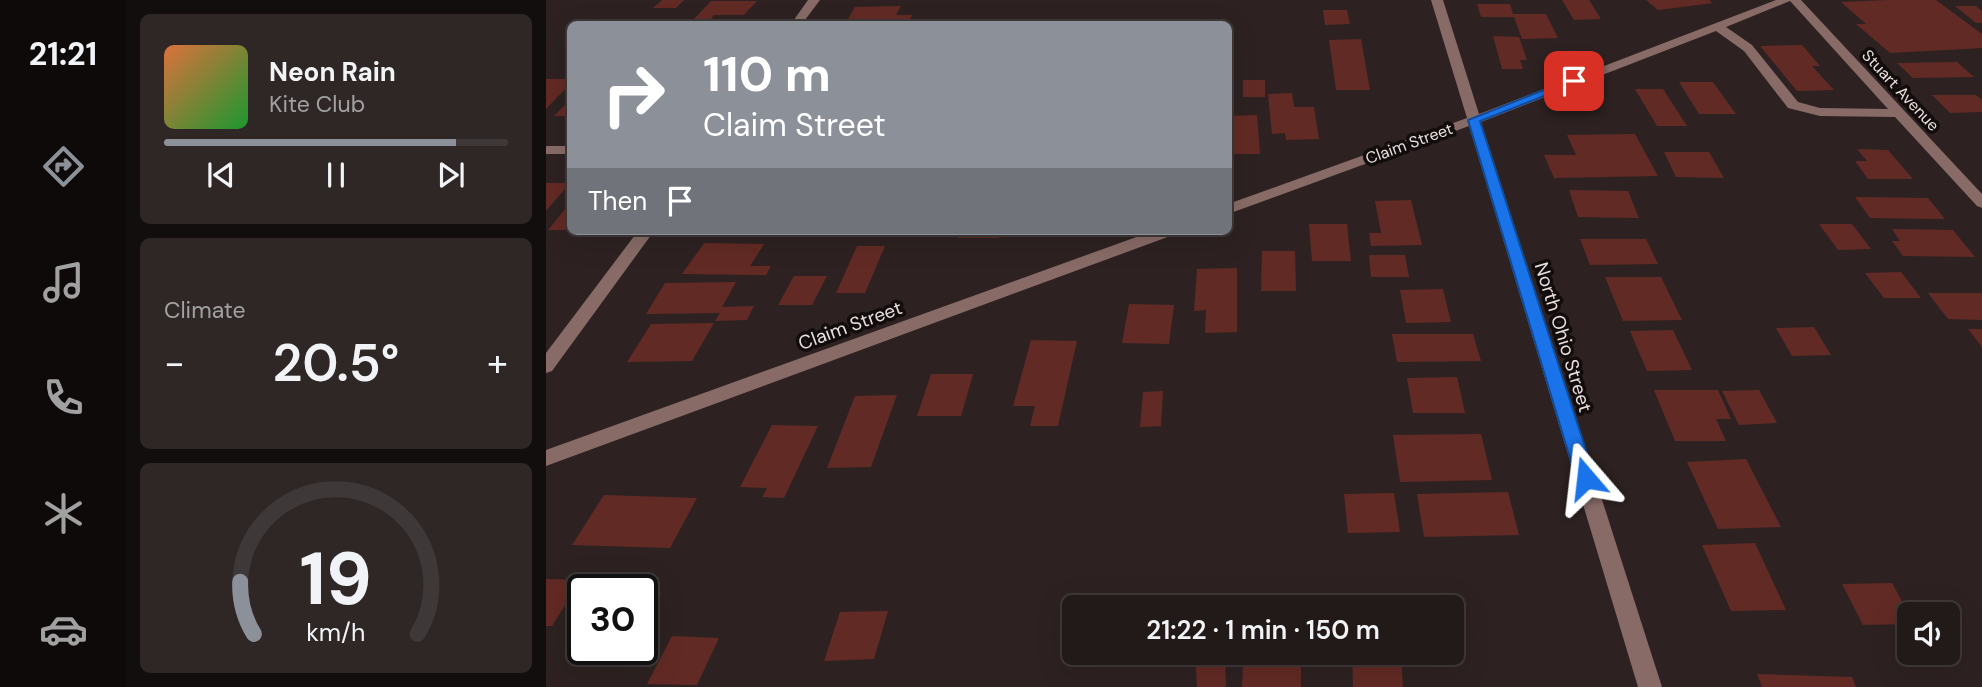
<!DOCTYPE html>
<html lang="en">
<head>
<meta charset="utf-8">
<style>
	:root { --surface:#221a19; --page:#2e2726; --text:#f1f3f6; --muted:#a2a1a2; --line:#3f3838; --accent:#8c9099 }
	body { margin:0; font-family:"DM Sans",sans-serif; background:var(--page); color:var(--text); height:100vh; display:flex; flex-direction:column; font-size:26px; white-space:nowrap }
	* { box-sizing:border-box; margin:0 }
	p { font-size:23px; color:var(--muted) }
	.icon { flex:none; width:38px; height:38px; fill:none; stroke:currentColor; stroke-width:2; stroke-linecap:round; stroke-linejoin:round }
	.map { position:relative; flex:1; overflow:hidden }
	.sheet { display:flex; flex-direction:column; gap:14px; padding:14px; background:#130e0e; width:420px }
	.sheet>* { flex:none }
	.hud { position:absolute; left:21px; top:21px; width:665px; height:214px; border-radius:10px; box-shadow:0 7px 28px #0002,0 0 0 2px var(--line); background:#8c9099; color:#fff; overflow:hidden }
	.controls { position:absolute; left:1351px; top:602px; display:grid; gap:14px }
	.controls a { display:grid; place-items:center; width:63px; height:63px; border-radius:10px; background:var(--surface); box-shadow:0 7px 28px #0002,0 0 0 2px var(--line); font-size:35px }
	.speed { position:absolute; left:21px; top:574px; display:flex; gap:14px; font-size:35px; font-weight:700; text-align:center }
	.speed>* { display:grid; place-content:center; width:91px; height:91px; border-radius:50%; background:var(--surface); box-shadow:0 7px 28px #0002,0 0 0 2px var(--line); line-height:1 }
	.speed .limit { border:4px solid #111; border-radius:10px; background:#fff; color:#111 }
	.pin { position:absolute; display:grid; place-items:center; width:60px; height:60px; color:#fff; margin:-30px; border-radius:14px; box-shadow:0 4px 10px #0006 }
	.me { position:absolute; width:77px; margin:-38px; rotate:343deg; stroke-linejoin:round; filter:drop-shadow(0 0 5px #0008) }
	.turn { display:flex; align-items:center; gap:24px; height:147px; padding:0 21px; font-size:32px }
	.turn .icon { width:91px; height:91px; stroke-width:2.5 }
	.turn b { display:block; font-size:49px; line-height:60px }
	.then { display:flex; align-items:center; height:66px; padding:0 21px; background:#0003; gap:14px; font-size:26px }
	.big { font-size:52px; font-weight:600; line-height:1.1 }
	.sheet .widget { flex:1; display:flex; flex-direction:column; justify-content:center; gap:10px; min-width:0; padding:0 24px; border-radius:10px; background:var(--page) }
	.sheet .dial { align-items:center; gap:0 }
	.dial svg { height:182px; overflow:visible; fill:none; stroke:var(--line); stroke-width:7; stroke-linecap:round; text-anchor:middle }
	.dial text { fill:var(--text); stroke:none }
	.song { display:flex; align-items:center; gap:21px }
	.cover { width:84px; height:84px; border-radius:10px; background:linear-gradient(135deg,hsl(20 70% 55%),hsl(130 70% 35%)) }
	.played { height:7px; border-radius:4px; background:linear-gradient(90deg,var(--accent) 85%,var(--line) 85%) }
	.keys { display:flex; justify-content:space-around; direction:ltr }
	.heat { display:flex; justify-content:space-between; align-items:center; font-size:38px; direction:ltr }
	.trip { position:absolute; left:516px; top:595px; width:402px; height:70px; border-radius:10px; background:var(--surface); box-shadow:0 7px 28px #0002,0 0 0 2px var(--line); font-weight:600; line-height:70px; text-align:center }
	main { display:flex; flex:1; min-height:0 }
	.menu { display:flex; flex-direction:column; width:126px; justify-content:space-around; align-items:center; background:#0e0a0a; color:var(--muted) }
	.menu .icon { width:49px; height:49px }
	.menu .current { color:var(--accent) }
	.menu b { font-size:32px; color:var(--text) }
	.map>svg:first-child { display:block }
</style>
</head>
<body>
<main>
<nav class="menu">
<b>21:21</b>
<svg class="icon current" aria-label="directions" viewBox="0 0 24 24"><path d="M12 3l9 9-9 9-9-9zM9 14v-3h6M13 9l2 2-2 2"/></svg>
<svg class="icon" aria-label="music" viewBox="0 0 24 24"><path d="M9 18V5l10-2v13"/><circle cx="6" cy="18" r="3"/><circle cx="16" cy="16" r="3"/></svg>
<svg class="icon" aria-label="phone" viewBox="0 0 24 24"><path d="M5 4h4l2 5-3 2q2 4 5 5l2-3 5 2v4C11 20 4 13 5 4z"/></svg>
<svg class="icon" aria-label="climate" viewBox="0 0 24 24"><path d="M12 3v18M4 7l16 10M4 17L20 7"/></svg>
<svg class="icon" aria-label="car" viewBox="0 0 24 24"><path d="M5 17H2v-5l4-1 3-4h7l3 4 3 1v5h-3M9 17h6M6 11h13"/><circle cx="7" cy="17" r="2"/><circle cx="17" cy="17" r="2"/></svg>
</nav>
<section class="sheet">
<div class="widget">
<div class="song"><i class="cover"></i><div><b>Neon Rain</b><p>Kite Club</p></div></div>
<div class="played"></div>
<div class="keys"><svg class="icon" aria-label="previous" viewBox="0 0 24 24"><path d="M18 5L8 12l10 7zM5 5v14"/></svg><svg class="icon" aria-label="pause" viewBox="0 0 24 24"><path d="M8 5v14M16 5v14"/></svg><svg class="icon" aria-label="next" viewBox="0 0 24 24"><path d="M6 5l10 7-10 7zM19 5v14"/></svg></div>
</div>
<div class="widget"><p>Climate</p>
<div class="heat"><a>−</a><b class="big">20.5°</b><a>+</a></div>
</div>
<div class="widget dial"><svg viewBox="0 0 100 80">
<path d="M14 69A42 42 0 1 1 86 69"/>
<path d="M14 69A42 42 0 0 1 8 46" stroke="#8c9099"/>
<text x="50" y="56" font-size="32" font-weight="700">19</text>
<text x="50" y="72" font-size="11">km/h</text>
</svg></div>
</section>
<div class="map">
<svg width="1436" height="687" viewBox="0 0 1436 687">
	<rect width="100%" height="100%" fill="#2d2221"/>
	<path fill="#622a24" d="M 116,0 L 138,0 L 130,8 L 107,8 Z
		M 1016,0 L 1043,0 L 1055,19 L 1028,20 Z
		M 1100,0 L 1163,0 L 1167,3 L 1112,10 Z
		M 1342,0 L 1390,0 L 1436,34 L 1436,48 L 1344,53 L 1310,24 L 1320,24 L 1295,2 Z
		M 165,1 L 211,1 L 198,15 L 168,15 L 165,19 L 148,19 Z
		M 931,4 L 964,4 L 967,14 L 1000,14 L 1012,38 L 976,39 L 968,17 L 935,17 Z
		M 355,6 L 350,15 L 366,15 L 363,23 L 329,23 L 332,19 L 302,19 L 309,7 Z
		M 1409,6 L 1430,6 L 1436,11 L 1436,23 L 1430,23 Z
		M 777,10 L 801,10 L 804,24 L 779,25 Z
		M 947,36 L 973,37 L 981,60 L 974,60 L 977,69 L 956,69 Z
		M 815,39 L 824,90 L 790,90 L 783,40 Z
		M 1256,45 L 1274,66 L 1266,66 L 1288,90 L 1251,91 L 1214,46 Z
		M 1411,62 L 1428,77 L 1367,78 L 1351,63 Z
		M 0,79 L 24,79 L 24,84 L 0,109 Z
		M 697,80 L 719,80 L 719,97 L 697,97 Z
		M 1133,82 L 1167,82 L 1190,114 L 1153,114 Z
		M 1089,89 L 1117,89 L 1141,126 L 1111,126 Z
		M 746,93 L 748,107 L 768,107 L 773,139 L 740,140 L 739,133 L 726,134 L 722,94 Z
		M 1386,95 L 1430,95 L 1436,100 L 1436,112 L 1404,113 Z
		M 24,100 L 24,116 L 8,116 Z
		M 711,115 L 714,154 L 682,154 L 682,116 Z
		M 1089,134 L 1112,176 L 1008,178 L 998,155 L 1030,155 L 1021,135 Z
		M 1311,149 L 1342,150 L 1367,179 L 1322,179 L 1309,161 L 1321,161 Z
		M 1118,152 L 1163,152 L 1178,178 L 1130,177 Z
		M 0,183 L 24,183 L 0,211 Z
		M 1023,190 L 1082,191 L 1093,218 L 1032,217 Z
		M 1309,197 L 1382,198 L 1399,219 L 1324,218 Z
		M 865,200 L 876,245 L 825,246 L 823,233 L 835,233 L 829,201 Z
		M 24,203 L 24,230 L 2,230 Z
		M 763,224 L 801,224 L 805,261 L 766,261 Z
		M 1273,224 L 1306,224 L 1325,249 L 1292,250 Z
		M 1346,229 L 1407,230 L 1429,257 L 1357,256 L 1346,241 L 1354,241 Z
		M 415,231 L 455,231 L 453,238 L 412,238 Z
		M 1034,239 L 1100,239 L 1112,264 L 1044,265 Z
		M 158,243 L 218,244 L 204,266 L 225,266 L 220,275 L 136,274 Z
		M 311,246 L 339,246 L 319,293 L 290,293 Z
		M 716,251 L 749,251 L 750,291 L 715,291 Z
		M 823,255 L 859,255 L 863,277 L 825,277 Z
		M 691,268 L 691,332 L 659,333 L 660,310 L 648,311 L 651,269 Z
		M 1355,272 L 1375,298 L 1338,298 L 1319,273 Z
		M 248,276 L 281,276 L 266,305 L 232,305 Z
		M 1059,277 L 1115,277 L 1136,320 L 1077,321 Z
		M 190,282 L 176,307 L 208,306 L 201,320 L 169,321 L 174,313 L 100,314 L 119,283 Z
		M 897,289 L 905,322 L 860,323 L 854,290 Z
		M 1382,293 L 1436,293 L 1436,320 L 1402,319 Z
		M 583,304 L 628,305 L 623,344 L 576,343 Z
		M 168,323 L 146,361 L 81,362 L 105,324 Z
		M 1268,327 L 1285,355 L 1246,356 L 1230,328 Z
		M 1422,329 L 1436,329 L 1436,347 Z
		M 1127,330 L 1146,370 L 1101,371 L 1084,331 Z
		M 846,334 L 927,334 L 935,361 L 851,362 Z
		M 485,340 L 531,341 L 512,426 L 484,426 L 489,406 L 467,406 Z
		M 385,374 L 427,374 L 415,416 L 371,416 Z
		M 911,377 L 919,413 L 867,413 L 861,378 Z
		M 1108,390 L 1172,390 L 1185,419 L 1170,419 L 1180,441 L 1129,441 Z
		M 1213,390 L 1231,423 L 1193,425 L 1176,391 Z
		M 617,391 L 615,426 L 594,427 L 597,392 Z
		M 351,395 L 325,467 L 281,468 L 309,396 Z
		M 226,425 L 272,426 L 238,498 L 216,497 L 221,488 L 194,487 Z
		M 935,434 L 946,480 L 854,482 L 847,435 Z
		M 1200,459 L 1235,527 L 1172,529 L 1141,462 Z
		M 962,492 L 973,535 L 878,537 L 871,494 Z
		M 848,493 L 854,532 L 802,533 L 798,494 Z
		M 58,495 L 151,498 L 124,548 L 26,545 Z
		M 1209,543 L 1240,610 L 1185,611 L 1156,545 Z
		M 0,579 L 35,580 L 6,626 L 0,626 Z
		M 1346,583 L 1363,614 L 1363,624 L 1317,625 L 1296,584 Z
		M 96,591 L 115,592 L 96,627 Z
		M 342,611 L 328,659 L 278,661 L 294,612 Z
		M 126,636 L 173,638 L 151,685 L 101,684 Z
		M 649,653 L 679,653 L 680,687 L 651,687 Z
		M 806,655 L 855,657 L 857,687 L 807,687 Z
		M 697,663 L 755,666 L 755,687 L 696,687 Z
		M 1211,674 L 1306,677 L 1310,687 L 1216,687 Z"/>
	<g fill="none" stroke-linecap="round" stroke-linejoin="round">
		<path fill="#886b67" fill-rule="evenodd" d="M 262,0 L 274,0 L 256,24 L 245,24 Z
			M 885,0 L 897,0 L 933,114 L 1230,0 L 1255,0 L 1436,194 L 1436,208 L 1431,206 L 1349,117 L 1274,116 L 1242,108 L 1198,51 L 1170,31 L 935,122 L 1116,687 L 1092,687 L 923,126 L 682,214 L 682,204 L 921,118 ZM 1244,1 L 1245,2 L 1342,109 L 1274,108 L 1252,102 L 1206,45 L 1180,27 Z
			M 0,146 L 24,146 L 24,154 L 0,154 Z
			M 92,231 L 108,231 L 6,371 L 0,373 L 0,353 Z
			M 607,231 L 630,231 L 627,235 L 0,466 L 0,450 Z"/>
	</g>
	<path fill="#1a73e8" stroke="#114b97" stroke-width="2" d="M 1028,78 L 1034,81 L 1032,83 L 934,121 L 1049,478 L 1046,484 L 1040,486 L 1033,484 L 1030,478 L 922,120 Z"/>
	<g text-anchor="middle" stroke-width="7" stroke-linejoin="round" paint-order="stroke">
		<g font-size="16" fill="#e8e0df" stroke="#120d0c">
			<text transform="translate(1355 90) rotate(47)" y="6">Stuart Avenue</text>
			<text transform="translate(863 143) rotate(-20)" y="6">Claim Street</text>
		</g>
		<g font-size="19" fill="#e8e0df" stroke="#120d0c">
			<text transform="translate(304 325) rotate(-20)" y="7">Claim Street</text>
			<text transform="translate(1018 337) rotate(73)" y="7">North Ohio Street</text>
		</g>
	</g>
</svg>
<div class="controls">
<a><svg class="icon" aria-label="sound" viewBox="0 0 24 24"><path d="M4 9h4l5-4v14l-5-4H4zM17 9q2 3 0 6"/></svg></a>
</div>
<div class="speed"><div class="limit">30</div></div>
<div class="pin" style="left:1028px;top:81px;background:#d93025"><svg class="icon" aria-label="arrive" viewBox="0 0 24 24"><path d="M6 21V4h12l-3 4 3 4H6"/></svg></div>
<svg class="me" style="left:1040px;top:478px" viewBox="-20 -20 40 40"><path d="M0-17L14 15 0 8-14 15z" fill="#1a73e8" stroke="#fff" stroke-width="4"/></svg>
<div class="trip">21:22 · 1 min · 150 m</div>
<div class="hud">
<div class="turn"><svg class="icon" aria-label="right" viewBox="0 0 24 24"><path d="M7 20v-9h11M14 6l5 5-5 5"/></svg><div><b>110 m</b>Claim Street</div></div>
<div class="then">Then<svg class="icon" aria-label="arrive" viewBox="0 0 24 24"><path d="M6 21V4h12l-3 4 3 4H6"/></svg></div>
</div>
</div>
</main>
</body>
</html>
